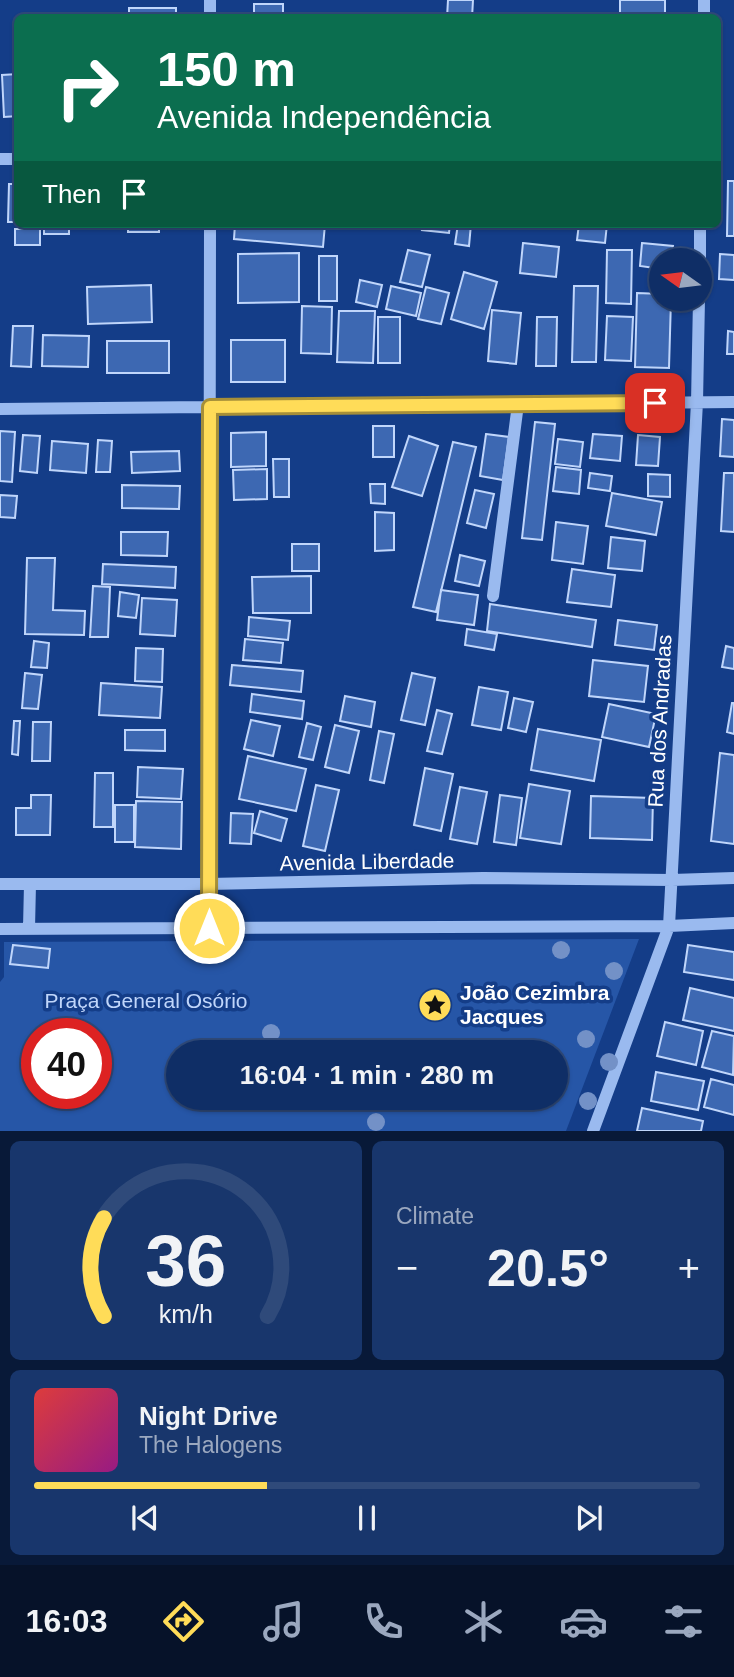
<!DOCTYPE html>
<html lang="en">
<head>
<meta charset="utf-8">
<style>
	:root { --surface:#0f2e66; --page:#18366c; --text:#f1f3f6; --muted:#9ba8bf; --line:#2f4a7a; --accent:#ffdc58 }
	body { margin:0; font-family:Arial,sans-serif; background:var(--page); color:var(--text); height:100vh; display:flex; flex-direction:column; font-size:26px; white-space:nowrap }
	* { box-sizing:border-box; margin:0 }
	p { font-size:23px; color:var(--muted) }
	.icon { flex:none; width:38px; height:38px; fill:none; stroke:currentColor; stroke-width:2; stroke-linecap:round; stroke-linejoin:round }
	.map { position:relative; height:1131px; overflow:hidden }
	.details { display:flex; flex-direction:column; gap:10px; padding:10px; background:#081938; flex:1 }
	.details>* { flex:none }
	.guide { position:absolute; left:14px; top:14px; width:707px; height:214px; border-radius:10px; box-shadow:0 2px 5px #0004,0 0 0 2px var(--line); background:#0b6e4f; color:#fff; overflow:hidden }
	.needle { width:46px; rotate:284deg }
	.buttons { position:absolute; left:649px; top:248px; display:grid; gap:14px }
	.buttons a { display:grid; place-items:center; width:63px; height:63px; border-radius:50%; background:var(--surface); box-shadow:0 2px 5px #0004,0 0 0 2px var(--line); font-size:35px }
	.speed { position:absolute; left:21px; top:1018px; display:flex; gap:14px; font-size:35px; font-weight:700; text-align:center }
	.speed>* { display:grid; place-content:center; width:91px; height:91px; border-radius:50%; background:var(--surface); box-shadow:0 2px 5px #0004,0 0 0 2px var(--line); line-height:1 }
	.speed .limit { border:10px solid #d22; background:#fff; color:#111 }
	.pin { position:absolute; display:grid; place-items:center; width:60px; height:60px; color:#fff; margin:-30px; border-radius:14px; box-shadow:0 4px 10px #0006 }
	.me { position:absolute; width:77px; margin:-38px; rotate:0deg; stroke-linejoin:round; filter:drop-shadow(0 0 5px #0008) }
	.turn { display:flex; align-items:center; gap:24px; height:147px; padding:0 28px; font-size:32px }
	.turn .icon { width:91px; height:91px; stroke-width:2.5 }
	.turn b { display:block; font-size:49px; line-height:60px }
	.then { display:flex; align-items:center; height:66px; padding:0 28px; background:#0003; gap:14px; font-size:26px }
	.big { font-size:52px; font-weight:800; line-height:1.1 }
	.details .card { flex:1; display:flex; flex-direction:column; justify-content:center; gap:10px; min-width:0; padding:0 24px; border-radius:10px; background:var(--page) }
	.details .dial { align-items:center; gap:0 }
	.dial svg { height:182px; overflow:visible; fill:none; stroke:var(--line); stroke-width:7; stroke-linecap:round; text-anchor:middle }
	.dial text { fill:var(--text); stroke:none }
	.song { display:flex; align-items:center; gap:21px }
	.cover { width:84px; height:84px; border-radius:10px; background:linear-gradient(135deg,hsl(0 70% 55%),hsl(310 70% 35%)) }
	.played { height:7px; border-radius:4px; background:linear-gradient(90deg,var(--accent) 35%,var(--line) 35%) }
	.keys { display:flex; justify-content:space-around; direction:ltr }
	.heat { display:flex; justify-content:space-between; align-items:center; font-size:38px; direction:ltr }
	.details .tiles { flex:1; display:grid; gap:10px; grid-template-columns:1fr 1fr }
	.card:last-child { grid-column:span 2 }
	.trip { position:absolute; left:166px; top:1040px; width:402px; height:70px; border-radius:35px; background:var(--surface); box-shadow:0 2px 5px #0004,0 0 0 2px var(--line); font-weight:800; line-height:70px; text-align:center }
	.tab-bar { display:flex; height:112px; justify-content:space-around; align-items:center; background:#061229; color:var(--muted) }
	.tab-bar .icon { width:49px; height:49px }
	.tab-bar .selected { color:var(--accent) }
	.tab-bar b { font-size:32px; color:var(--text) }
	.map>svg:first-child { display:block }
</style>
</head>
<body>
<div class="map">
<svg width="734" height="1131" viewBox="0 0 734 1131">
	<rect width="100%" height="100%" fill="#143d88"/>
	<path fill="#2656a7" fill-rule="evenodd" d="M 639,939 L 566,1131 L 0,1131 L 0,982 L 4,977 L 4,942 ZM 37,1034 L 96,1034 L 96,1094 L 37,1094 ZM 178,1052 L 556,1052 L 556,1097 L 178,1097 Z"/>
	<path fill="#3d68b2" stroke="#c0d6fb" stroke-width="2" d="M 448,0 L 473,0 L 472,18 L 447,18 Z
		M 620,0 L 665,0 L 665,18 L 620,18 Z
		M 254,4 L 283,4 L 283,17 L 290,18 L 254,18 Z
		M 129,8 L 176,8 L 176,18 L 129,18 Z
		M 18,74 L 18,116 L 4,117 L 2,75 Z
		M 728,181 L 734,181 L 734,236 L 727,236 Z
		M 9,184 L 18,184 L 18,222 L 8,222 Z
		M 44,224 L 69,224 L 69,234 L 44,234 Z
		M 128,224 L 159,224 L 159,232 L 128,232 Z
		M 235,224 L 325,224 L 323,247 L 234,239 Z
		M 423,224 L 450,224 L 449,233 L 422,230 Z
		M 458,224 L 471,224 L 469,246 L 455,244 Z
		M 579,224 L 607,224 L 605,243 L 577,240 Z
		M 15,229 L 40,229 L 40,245 L 15,245 Z
		M 523,243 L 559,247 L 556,277 L 520,273 Z
		M 642,243 L 673,246 L 671,261 L 662,261 L 662,269 L 640,266 Z
		M 408,250 L 430,255 L 422,287 L 400,282 Z
		M 607,250 L 632,250 L 631,304 L 606,303 Z
		M 299,253 L 299,302 L 238,303 L 238,254 Z
		M 720,254 L 734,255 L 734,280 L 719,279 Z
		M 319,256 L 337,256 L 337,301 L 319,301 Z
		M 464,272 L 497,282 L 484,329 L 451,319 Z
		M 360,280 L 382,285 L 377,307 L 356,302 Z
		M 151,285 L 152,322 L 88,324 L 87,287 Z
		M 391,286 L 421,293 L 416,316 L 386,309 Z
		M 574,286 L 598,286 L 596,362 L 572,362 Z
		M 426,287 L 449,293 L 441,324 L 418,319 Z
		M 637,293 L 662,294 L 662,299 L 671,299 L 669,368 L 635,367 Z
		M 302,306 L 332,307 L 331,354 L 301,353 Z
		M 492,310 L 521,313 L 516,364 L 488,361 Z
		M 339,311 L 375,311 L 373,363 L 337,362 Z
		M 607,316 L 633,317 L 631,361 L 605,360 Z
		M 378,317 L 400,317 L 400,363 L 378,363 Z
		M 537,317 L 557,317 L 556,366 L 536,366 Z
		M 13,326 L 33,326 L 31,367 L 11,366 Z
		M 728,331 L 734,332 L 734,354 L 727,354 Z
		M 43,335 L 89,336 L 88,367 L 42,366 Z
		M 231,340 L 285,340 L 285,382 L 231,382 Z
		M 107,341 L 169,341 L 169,373 L 107,373 Z
		M 722,419 L 734,420 L 734,457 L 720,456 Z
		M 535,422 L 555,424 L 542,540 L 522,538 Z
		M 373,426 L 394,426 L 394,457 L 373,457 Z
		M 0,431 L 15,432 L 12,482 L 0,481 Z
		M 266,432 L 266,466 L 231,467 L 231,433 Z
		M 486,434 L 509,437 L 503,480 L 480,476 Z
		M 593,434 L 622,436 L 620,461 L 590,458 Z
		M 23,435 L 40,436 L 37,473 L 20,471 Z
		M 638,435 L 660,437 L 658,466 L 636,465 Z
		M 409,436 L 438,446 L 422,496 L 392,487 Z
		M 558,439 L 583,442 L 580,467 L 555,464 Z
		M 98,440 L 112,441 L 110,472 L 96,472 Z
		M 52,441 L 88,444 L 86,473 L 50,470 Z
		M 453,442 L 476,447 L 436,612 L 413,607 Z
		M 179,451 L 180,471 L 132,473 L 131,452 Z
		M 273,459 L 289,459 L 289,497 L 274,497 Z
		M 556,467 L 581,470 L 579,494 L 553,491 Z
		M 267,469 L 267,499 L 234,500 L 233,470 Z
		M 590,473 L 612,476 L 610,491 L 588,488 Z
		M 724,473 L 734,473 L 734,532 L 721,531 Z
		M 648,474 L 670,475 L 670,497 L 648,496 Z
		M 370,484 L 385,484 L 385,504 L 371,503 Z
		M 122,485 L 180,486 L 179,509 L 122,508 Z
		M 475,490 L 494,494 L 486,528 L 467,523 Z
		M 612,493 L 662,502 L 656,535 L 606,526 Z
		M 0,495 L 17,496 L 15,518 L 0,517 Z
		M 375,512 L 394,513 L 394,550 L 375,551 Z
		M 556,522 L 588,526 L 583,564 L 552,560 Z
		M 121,532 L 168,532 L 167,556 L 121,555 Z
		M 611,537 L 645,541 L 642,571 L 608,568 Z
		M 292,544 L 319,544 L 319,571 L 292,571 Z
		M 460,555 L 485,561 L 479,586 L 455,581 Z
		M 27,558 L 55,558 L 53,610 L 85,611 L 84,635 L 25,634 Z
		M 103,564 L 176,567 L 175,588 L 102,584 Z
		M 572,569 L 615,575 L 611,607 L 567,602 Z
		M 311,576 L 311,613 L 253,613 L 252,577 Z
		M 93,586 L 110,587 L 108,637 L 90,637 Z
		M 441,590 L 478,595 L 474,625 L 437,620 Z
		M 120,592 L 139,595 L 136,618 L 118,616 Z
		M 142,598 L 177,600 L 175,636 L 140,634 Z
		M 490,604 L 596,620 L 592,647 L 487,631 Z
		M 249,617 L 290,621 L 288,640 L 248,636 Z
		M 618,620 L 657,625 L 654,650 L 615,645 Z
		M 467,629 L 497,634 L 494,650 L 465,645 Z
		M 245,639 L 283,643 L 281,663 L 243,660 Z
		M 34,641 L 49,643 L 47,668 L 31,667 Z
		M 726,646 L 734,648 L 734,669 L 722,667 Z
		M 136,648 L 163,649 L 162,682 L 135,681 Z
		M 593,660 L 648,666 L 644,702 L 589,696 Z
		M 232,665 L 303,671 L 301,692 L 230,685 Z
		M 25,673 L 42,675 L 38,709 L 22,708 Z
		M 412,673 L 435,678 L 425,725 L 401,720 Z
		M 101,683 L 162,687 L 160,718 L 99,715 Z
		M 479,687 L 508,692 L 501,730 L 472,725 Z
		M 252,694 L 304,701 L 302,719 L 250,712 Z
		M 345,696 L 375,702 L 371,727 L 340,721 Z
		M 514,698 L 533,702 L 526,732 L 508,728 Z
		M 732,703 L 734,703 L 734,734 L 727,732 Z
		M 609,704 L 656,714 L 649,747 L 602,737 Z
		M 437,710 L 452,714 L 442,754 L 427,751 Z
		M 251,720 L 280,726 L 273,756 L 244,749 Z
		M 14,721 L 20,721 L 18,755 L 12,754 Z
		M 33,722 L 51,722 L 50,761 L 32,761 Z
		M 307,723 L 321,727 L 313,760 L 299,757 Z
		M 335,725 L 359,731 L 349,773 L 325,767 Z
		M 538,729 L 601,740 L 594,781 L 531,770 Z
		M 125,730 L 165,730 L 165,751 L 125,750 Z
		M 379,731 L 394,734 L 384,783 L 370,780 Z
		M 720,753 L 734,755 L 734,844 L 711,841 Z
		M 248,756 L 306,769 L 296,811 L 239,799 Z
		M 138,767 L 183,769 L 181,799 L 137,797 Z
		M 425,768 L 453,774 L 441,831 L 414,825 Z
		M 95,773 L 113,773 L 113,827 L 94,827 Z
		M 529,784 L 570,791 L 561,844 L 520,838 Z
		M 316,785 L 339,790 L 325,851 L 303,846 Z
		M 460,787 L 487,792 L 477,844 L 450,839 Z
		M 31,795 L 51,795 L 50,835 L 16,835 L 16,808 L 31,808 Z
		M 500,795 L 522,798 L 516,845 L 494,842 Z
		M 591,796 L 653,798 L 652,840 L 590,838 Z
		M 136,801 L 182,802 L 181,849 L 135,847 Z
		M 115,805 L 134,805 L 134,842 L 115,842 Z
		M 260,811 L 287,819 L 281,841 L 254,833 Z
		M 231,813 L 253,814 L 251,844 L 230,843 Z
		M 13,945 L 50,949 L 48,968 L 10,964 Z
		M 688,945 L 734,952 L 734,980 L 684,972 Z
		M 690,988 L 734,998 L 734,1031 L 683,1020 Z
		M 665,1022 L 703,1031 L 696,1065 L 657,1056 Z
		M 712,1031 L 734,1036 L 733,1075 L 702,1067 Z
		M 656,1072 L 704,1081 L 698,1110 L 651,1101 Z
		M 711,1079 L 734,1085 L 734,1115 L 704,1107 Z
		M 642,1108 L 703,1121 L 701,1131 L 637,1131 Z"/>
	<g fill="none" stroke-linecap="round" stroke-linejoin="round">
		<path stroke="#9abaef" stroke-width="12" d="M 210,18 L 210,0
			M 704,18 L 704,0
			M 0,159 L 18,159
			M 700,261 L 700,224
			M 0,409 L 734,402
			M 493,596 L 518,404
			M 0,884 L 209,884 L 483,878 L 672,880 L 734,878
			M 29,928 L 30,884
			M 209,928 L 210,224
			M 0,929 L 669,926 L 734,923
			M 593,1131 L 669,926 L 697,402 L 699,299"/>
	</g>
	<g fill="#7391c7">
		<circle cx="561" cy="950" r="9"/>
		<circle cx="614" cy="971" r="9"/>
		<circle cx="271" cy="1033" r="9"/>
		<circle cx="586" cy="1039" r="9"/>
		<circle cx="609" cy="1062" r="9"/>
		<circle cx="588" cy="1101" r="9"/>
		<circle cx="376" cy="1122" r="9"/>
	</g>
	<g fill="none" stroke-linecap="round" stroke-linejoin="round">
		<defs>
			<path id="route" d="M 209,928 L 210,407 L 655,403"/>
		</defs>
		<use href="#route" stroke="#a68f39" stroke-width="18"/>
		<use href="#route" stroke="#ffdc58" stroke-width="12"/>
	</g>
	<defs>
		<symbol id="sight-disc" viewBox="-11 -11 22 22"><circle r="9.5" fill="#ffdc58" stroke="#143d88"/><path d="M0-6L1.8-2.2L6-1.7L2.9 1.2L3.7 5.4L0 3.3L-3.7 5.4L-2.9 1.2L-6-1.7L-1.8-2.2Z" fill="#111"/></symbol>
	</defs>
	<g fill-rule="evenodd">
		<use href="#sight-disc" x="416" y="986" width="38" height="38"/>
	</g>
	<g text-anchor="middle" stroke-width="7" stroke-linejoin="round" paint-order="stroke">
		<g font-size="21" fill="#fff" stroke="#143d88">
			<text transform="translate(660 721) rotate(-87)" y="7">Rua dos Andradas</text>
			<text transform="translate(367 862) rotate(-1)" y="7">Avenida Liberdade</text>
		</g>
		<g font-size="21" font-weight="bold" fill="#fff" stroke="#143d88" text-anchor="start">
			<text x="460" y="1000">João Cezimbra<tspan x="460" dy="24">Jacques</tspan></text>
		</g>
		<g font-size="21" fill="#c0d6fb" stroke="#143d88">
			<text x="146" y="1008">Praça General Osório</text>
		</g>
	</g>
</svg>
<div class="buttons">
<a><svg class="needle" viewBox="-14 -14 28 28"><path d="M0-13l5 13h-10z" fill="#e53935"/><path d="M0 13l5-13h-10z" fill="#9ba8bf"/></svg></a>
</div>
<div class="speed"><div class="limit">40</div></div>
<div class="pin" style="left:655px;top:403px;background:#d93025"><svg class="icon" aria-label="arrive" viewBox="0 0 24 24"><path d="M6 21V4h12l-3 4 3 4H6"/></svg></div>
<svg class="me" style="left:209px;top:928px" viewBox="-20 -20 40 40"><circle r="17" fill="#ffdc58" stroke="#fff" stroke-width="3"/><path d="M0-11L8 9 0 5-8 9z" fill="#fff"/></svg>
<div class="trip">16:04 · 1 min · 280 m</div>
<div class="guide">
<div class="turn"><svg class="icon" aria-label="right" viewBox="0 0 24 24"><path d="M7 20v-9h11M14 6l5 5-5 5"/></svg><div><b>150 m</b>Avenida Independência</div></div>
<div class="then">Then<svg class="icon" aria-label="arrive" viewBox="0 0 24 24"><path d="M6 21V4h12l-3 4 3 4H6"/></svg></div>
</div>
</div>
<section class="details">
<div class="tiles">
<div class="card dial"><svg viewBox="0 0 100 80">
<path d="M14 69A42 42 0 1 1 86 69"/>
<path d="M14 69A42 42 0 0 1 14 26" stroke="#ffdc58"/>
<text x="50" y="56" font-size="32" font-weight="700">36</text>
<text x="50" y="72" font-size="11">km/h</text>
</svg></div>
<div class="card"><p>Climate</p>
<div class="heat"><a>−</a><b class="big">20.5°</b><a>+</a></div>
</div>
<div class="card">
<div class="song"><i class="cover"></i><div><b>Night Drive</b><p>The Halogens</p></div></div>
<div class="played"></div>
<div class="keys"><svg class="icon" aria-label="previous" viewBox="0 0 24 24"><path d="M18 5L8 12l10 7zM5 5v14"/></svg><svg class="icon" aria-label="pause" viewBox="0 0 24 24"><path d="M8 5v14M16 5v14"/></svg><svg class="icon" aria-label="next" viewBox="0 0 24 24"><path d="M6 5l10 7-10 7zM19 5v14"/></svg></div>
</div>
</div>
</section>
<nav class="tab-bar">
<b>16:03</b>
<svg class="icon selected" aria-label="directions" viewBox="0 0 24 24"><path d="M12 3l9 9-9 9-9-9zM9 14v-3h6M13 9l2 2-2 2"/></svg>
<svg class="icon" aria-label="music" viewBox="0 0 24 24"><path d="M9 18V5l10-2v13"/><circle cx="6" cy="18" r="3"/><circle cx="16" cy="16" r="3"/></svg>
<svg class="icon" aria-label="phone" viewBox="0 0 24 24"><path d="M5 4h4l2 5-3 2q2 4 5 5l2-3 5 2v4C11 20 4 13 5 4z"/></svg>
<svg class="icon" aria-label="climate" viewBox="0 0 24 24"><path d="M12 3v18M4 7l16 10M4 17L20 7"/></svg>
<svg class="icon" aria-label="car" viewBox="0 0 24 24"><path d="M5 17H2v-5l4-1 3-4h7l3 4 3 1v5h-3M9 17h6M6 11h13"/><circle cx="7" cy="17" r="2"/><circle cx="17" cy="17" r="2"/></svg>
<svg class="icon" aria-label="filters" viewBox="0 0 24 24"><path d="M4 7h16M4 17h16"/><circle cx="9" cy="7" r="2"/><circle cx="15" cy="17" r="2"/></svg>
</nav>
</body>
</html>
